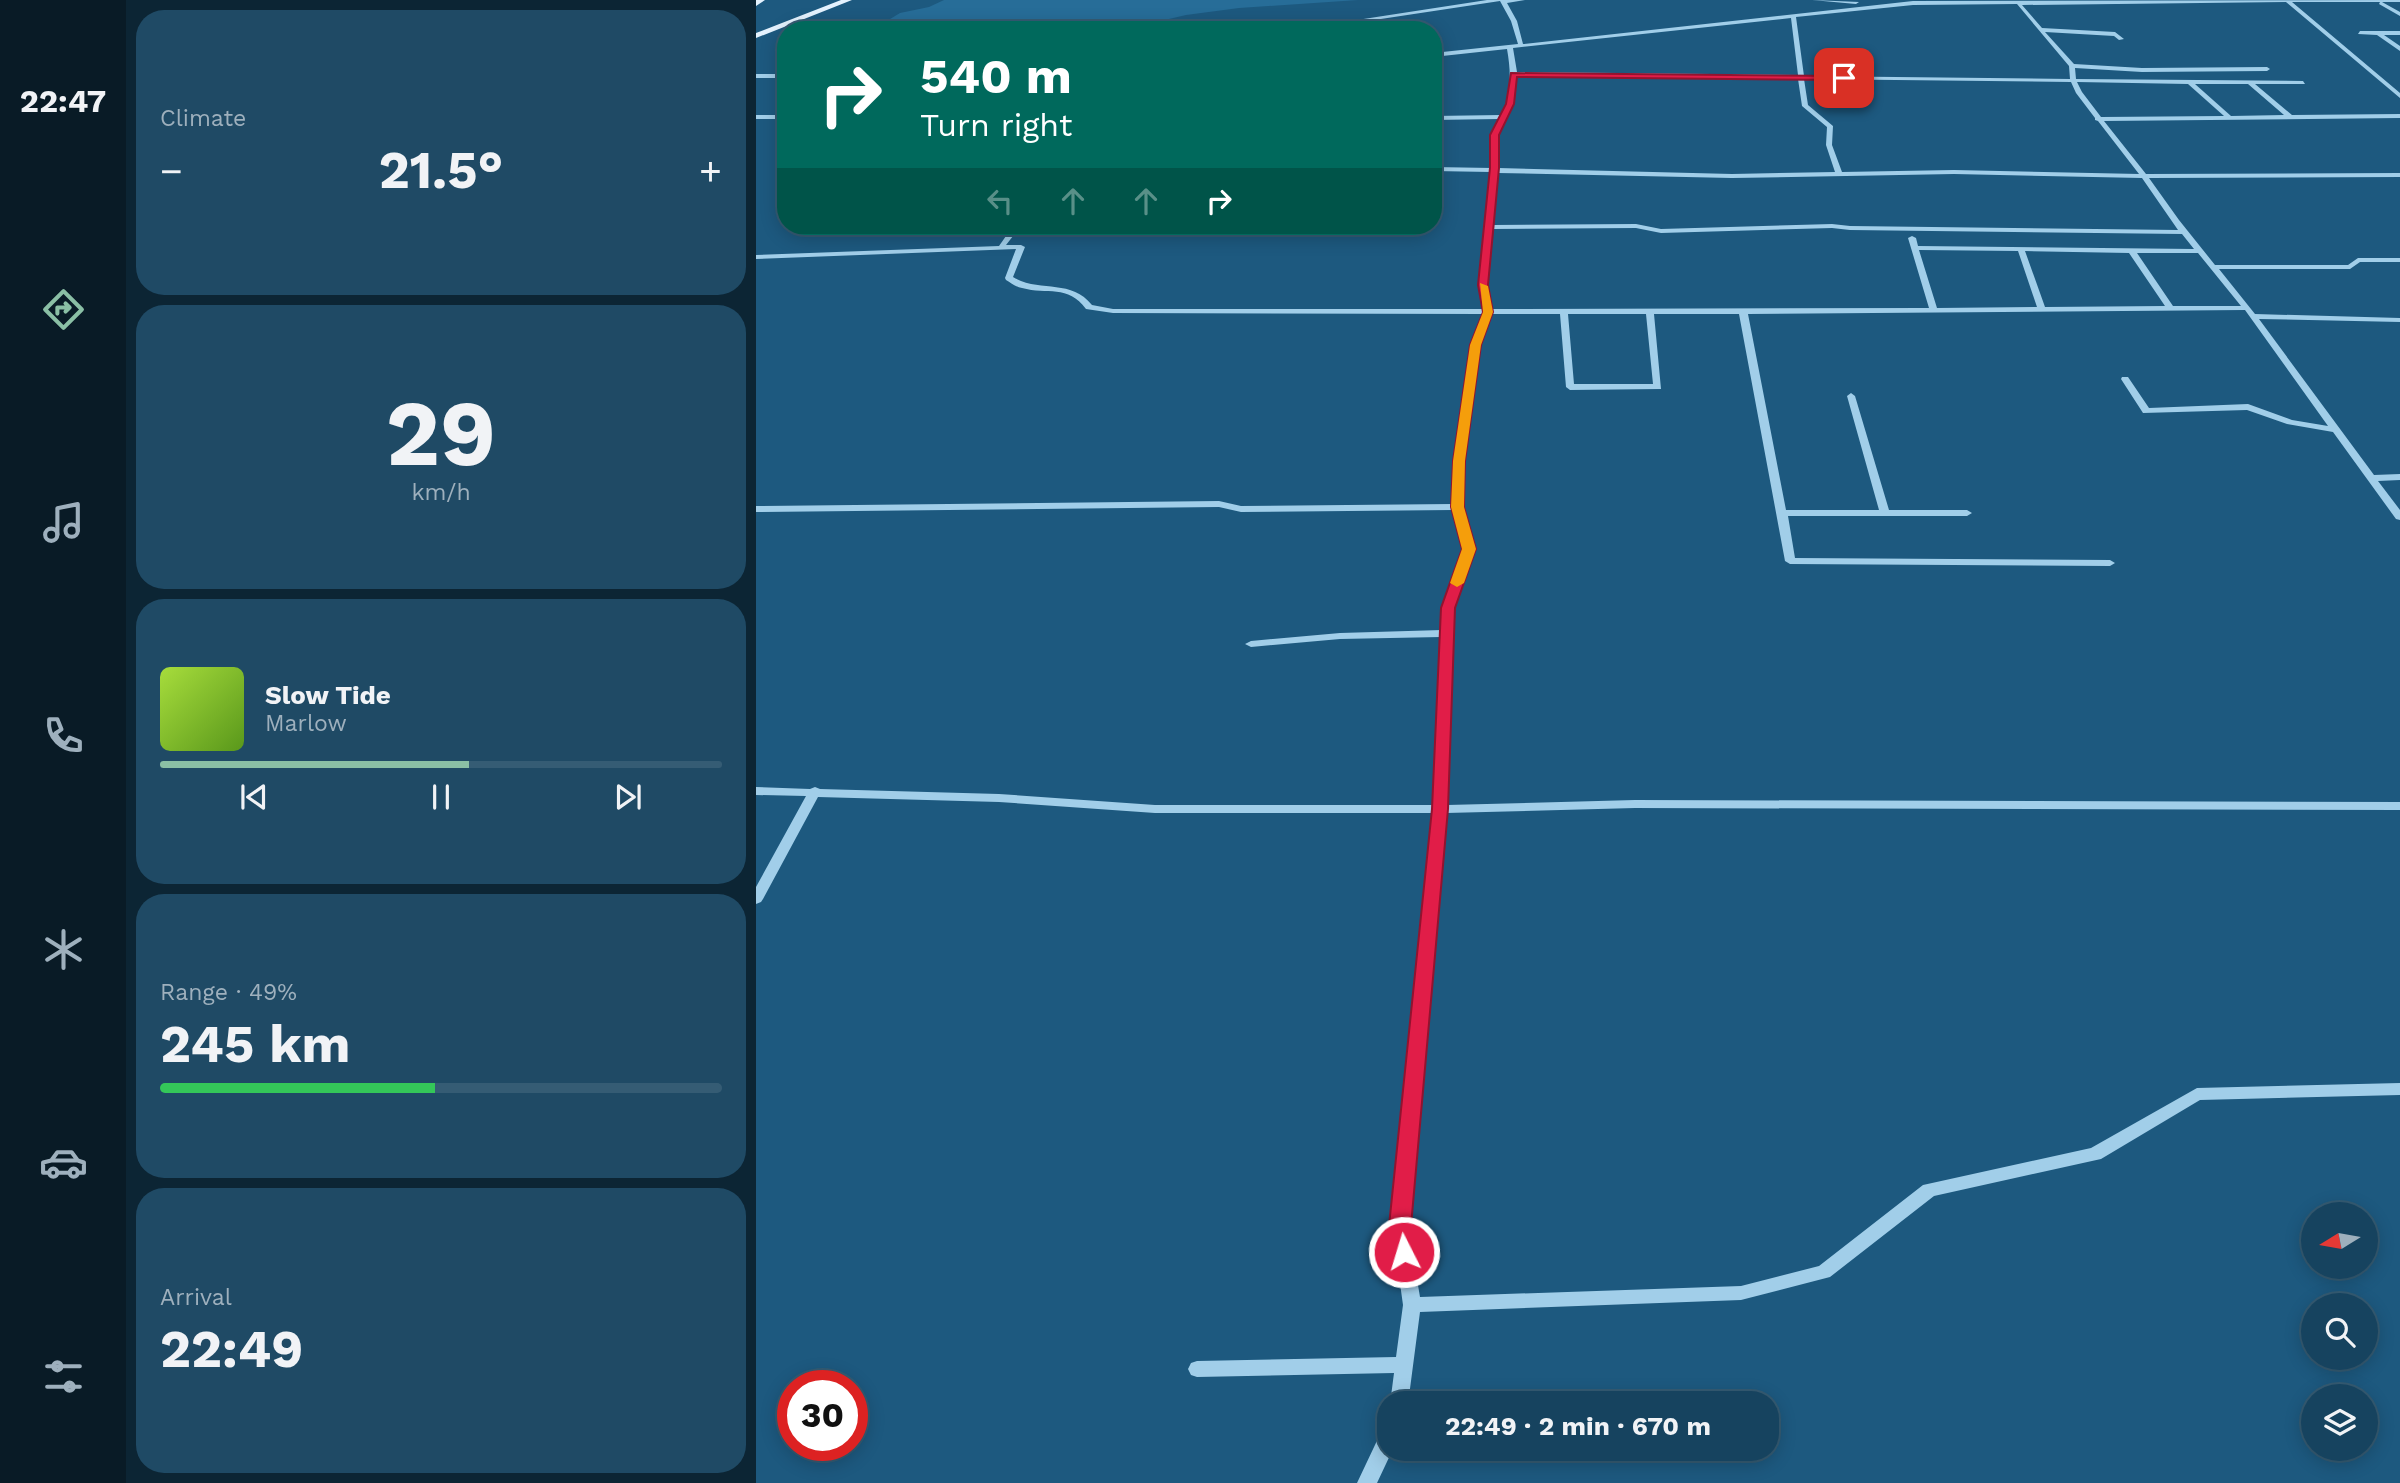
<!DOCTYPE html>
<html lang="en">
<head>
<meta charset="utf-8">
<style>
	:root { --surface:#16435f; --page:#1f4a65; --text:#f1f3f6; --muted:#9eb0bd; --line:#355c74; --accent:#8abfa5 }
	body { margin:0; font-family:"Work Sans",sans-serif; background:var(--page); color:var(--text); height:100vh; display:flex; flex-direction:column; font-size:26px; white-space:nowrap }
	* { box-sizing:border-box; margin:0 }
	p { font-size:23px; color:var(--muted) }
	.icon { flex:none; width:38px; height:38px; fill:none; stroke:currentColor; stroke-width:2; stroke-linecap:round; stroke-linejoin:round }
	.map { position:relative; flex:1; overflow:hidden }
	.panel { display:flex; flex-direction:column; gap:10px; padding:10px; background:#0c2534; width:630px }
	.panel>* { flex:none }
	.top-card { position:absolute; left:21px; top:21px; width:665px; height:214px; border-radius:28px; box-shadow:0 4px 18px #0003,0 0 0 2px var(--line); background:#00695c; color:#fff; overflow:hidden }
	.needle { width:46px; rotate:259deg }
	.tools { position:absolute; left:1545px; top:1202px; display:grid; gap:14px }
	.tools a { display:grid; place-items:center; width:77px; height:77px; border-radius:50%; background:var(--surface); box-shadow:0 4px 18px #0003,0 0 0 2px var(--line); font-size:35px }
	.speed { position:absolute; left:21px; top:1370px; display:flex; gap:14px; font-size:35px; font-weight:700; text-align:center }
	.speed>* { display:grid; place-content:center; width:91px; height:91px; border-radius:50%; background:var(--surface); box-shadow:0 4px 18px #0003,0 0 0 2px var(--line); line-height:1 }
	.speed .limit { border:10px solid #d22; background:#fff; color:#111 }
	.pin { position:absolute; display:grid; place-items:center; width:60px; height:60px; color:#fff; margin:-30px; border-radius:14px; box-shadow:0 4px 10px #0006 }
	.me { position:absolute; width:77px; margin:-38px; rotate:355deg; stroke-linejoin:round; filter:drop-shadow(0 0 5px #0008) }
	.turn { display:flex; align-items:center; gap:24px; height:147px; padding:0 28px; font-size:32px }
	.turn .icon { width:91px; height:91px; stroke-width:2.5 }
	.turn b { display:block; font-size:49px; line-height:60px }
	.lanes { display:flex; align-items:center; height:66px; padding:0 28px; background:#0003; justify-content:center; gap:35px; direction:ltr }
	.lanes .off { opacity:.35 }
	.big { font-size:52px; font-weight:700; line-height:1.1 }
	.panel .widget { flex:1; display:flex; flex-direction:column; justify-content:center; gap:10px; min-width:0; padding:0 24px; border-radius:28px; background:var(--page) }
	.panel .dial { align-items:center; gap:0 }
	.dial b { font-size:91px; line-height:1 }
	.song { display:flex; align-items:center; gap:21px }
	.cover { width:84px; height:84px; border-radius:10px; background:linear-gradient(135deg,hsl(80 70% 55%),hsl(90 70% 35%)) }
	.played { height:7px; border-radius:4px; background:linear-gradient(90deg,var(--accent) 55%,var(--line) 55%) }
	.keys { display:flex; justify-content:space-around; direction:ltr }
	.heat { display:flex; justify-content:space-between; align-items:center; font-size:38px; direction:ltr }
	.charge { height:10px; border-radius:5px; background:linear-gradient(90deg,#34c759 49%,var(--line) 0) }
	.trip { position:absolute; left:621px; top:1391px; width:402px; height:70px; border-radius:28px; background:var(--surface); box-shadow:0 4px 18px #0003,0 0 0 2px var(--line); font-weight:700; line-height:70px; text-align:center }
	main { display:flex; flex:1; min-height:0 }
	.dock { display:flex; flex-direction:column; width:126px; justify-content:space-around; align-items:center; background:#091b26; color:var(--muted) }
	.dock .icon { width:49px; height:49px }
	.dock .active { color:var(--accent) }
	.dock b { font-size:32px; color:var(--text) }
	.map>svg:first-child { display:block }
</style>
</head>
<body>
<main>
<nav class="dock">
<b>22:47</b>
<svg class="icon active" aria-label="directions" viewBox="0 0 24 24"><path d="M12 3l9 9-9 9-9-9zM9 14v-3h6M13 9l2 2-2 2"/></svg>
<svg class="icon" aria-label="music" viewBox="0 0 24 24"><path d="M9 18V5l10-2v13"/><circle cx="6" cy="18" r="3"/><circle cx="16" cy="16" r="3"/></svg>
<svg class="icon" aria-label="phone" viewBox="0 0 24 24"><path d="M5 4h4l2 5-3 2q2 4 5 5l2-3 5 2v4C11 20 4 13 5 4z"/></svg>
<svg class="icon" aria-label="climate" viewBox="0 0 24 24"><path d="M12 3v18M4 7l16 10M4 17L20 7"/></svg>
<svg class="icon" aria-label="car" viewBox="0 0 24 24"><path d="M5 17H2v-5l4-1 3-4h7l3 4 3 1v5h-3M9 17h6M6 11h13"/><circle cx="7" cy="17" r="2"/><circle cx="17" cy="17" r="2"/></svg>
<svg class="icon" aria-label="filters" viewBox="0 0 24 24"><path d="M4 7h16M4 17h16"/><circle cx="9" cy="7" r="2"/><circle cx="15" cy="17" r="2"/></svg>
</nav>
<section class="panel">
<div class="widget"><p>Climate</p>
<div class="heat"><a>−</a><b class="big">21.5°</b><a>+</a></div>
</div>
<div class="widget dial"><b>29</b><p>km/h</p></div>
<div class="widget">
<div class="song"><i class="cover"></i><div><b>Slow Tide</b><p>Marlow</p></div></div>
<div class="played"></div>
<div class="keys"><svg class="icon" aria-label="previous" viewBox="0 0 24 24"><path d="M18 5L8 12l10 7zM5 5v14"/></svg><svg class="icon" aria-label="pause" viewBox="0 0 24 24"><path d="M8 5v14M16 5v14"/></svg><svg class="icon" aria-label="next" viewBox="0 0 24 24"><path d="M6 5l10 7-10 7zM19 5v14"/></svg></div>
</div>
<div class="widget"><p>Range · 49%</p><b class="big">245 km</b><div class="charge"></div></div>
<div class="widget"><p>Arrival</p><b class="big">22:49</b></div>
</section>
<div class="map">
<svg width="1644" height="1483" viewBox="0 0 1644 1483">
	<rect width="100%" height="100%" fill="#1d597f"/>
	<path fill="#276d98" d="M 188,0 L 602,0 L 483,8 L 430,15 L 366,30 L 309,28 L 116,30 L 144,13 L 173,7 Z"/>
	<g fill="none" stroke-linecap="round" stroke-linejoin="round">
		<path fill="#a1cee9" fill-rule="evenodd" d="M 731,0 L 769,0 L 751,3 L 761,21 L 767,44 L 1157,1 L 1644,0 L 1644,2 L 1626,2 L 1644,12 L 1644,16 L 1623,4 L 1624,2 L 1536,2 L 1644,93 L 1644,98 L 1530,2 L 1266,5 L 1286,28 L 1359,32 L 1368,39 L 1363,40 L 1358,36 L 1289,32 L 1318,64 L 1386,68 L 1511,67 L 1514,69 L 1511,71 L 1386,72 L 1319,68 L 1320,79 L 1547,81 L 1549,84 L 1499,84 L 1536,115 L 1644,114 L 1644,118 L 1348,121 L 1390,174 L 1644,173 L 1644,177 L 1393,178 L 1423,220 L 1459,265 L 1592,265 L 1602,258 L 1644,258 L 1644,262 L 1604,262 L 1594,269 L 1463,269 L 1499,314 L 1644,318 L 1644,322 L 1503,319 L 1618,475 L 1644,474 L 1644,480 L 1622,481 L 1644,510 L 1644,520 L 1640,519 L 1577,432 L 1531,424 L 1491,410 L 1387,413 L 1365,379 L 1366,377 L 1372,377 L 1393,408 L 1492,404 L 1536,420 L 1572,426 L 1489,310 L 992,314 L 1030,510 L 1123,510 L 1091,396 L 1095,393 L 1099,396 L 1133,510 L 1211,510 L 1216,513 L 1211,516 L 1032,516 L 1039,558 L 1354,560 L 1359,563 L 1354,566 L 1034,564 L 1029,561 L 983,314 L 898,314 L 905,389 L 814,390 L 810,387 L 804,314 L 735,314 L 723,345 L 708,461 L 706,507 L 718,549 L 697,608 L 691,805 L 879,800 L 1644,802 L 1644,810 L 879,808 L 690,813 L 652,1226 L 664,1297 L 985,1286 L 1063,1266 L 1167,1185 L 1335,1148 L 1441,1088 L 1644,1083 L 1644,1095 L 1444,1100 L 1345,1159 L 1178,1196 L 1074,1277 L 985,1300 L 664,1312 L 652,1404 L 634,1404 L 638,1373 L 441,1377 L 435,1375 L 432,1369 L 435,1363 L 441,1361 L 640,1357 L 647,1305 L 636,1226 L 677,813 L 399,813 L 243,802 L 62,797 L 7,899 L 5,902 L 0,904 L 0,887 L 50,796 L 0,795 L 0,787 L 54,789 L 59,787 L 64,789 L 243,794 L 399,805 L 678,805 L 685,637 L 584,639 L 495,647 L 489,644 L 495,641 L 584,633 L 686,630 L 687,608 L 708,549 L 697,510 L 485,512 L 463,507 L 0,512 L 0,506 L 463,501 L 485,506 L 696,504 L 698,461 L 715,345 L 727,314 L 357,313 L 330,309 C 312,284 291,295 266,288 C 260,287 255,283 250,280 L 249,278 L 260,249 L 0,259 L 0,255 L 243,246 L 257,226 L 265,226 L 250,245 L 265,245 L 269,247 L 257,277 C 284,293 315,278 336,305 L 357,309 L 727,309 L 723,285 L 735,172 L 677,171 L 677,167 L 736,168 L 735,135 L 743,119 L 677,120 L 677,116 L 745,115 C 756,94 755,72 751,49 L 677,57 L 677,53 L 762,44 L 755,21 L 744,1 L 552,30 L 536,30 ZM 1261,4 L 1313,66 L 1314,79 L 1048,76 L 1040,17 L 1157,5 ZM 1035,18 L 1042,75 L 761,72 L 757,48 ZM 761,76 L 1042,79 L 1046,106 L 1071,127 L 1070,145 L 1079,172 L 976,174 L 742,168 L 741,135 L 757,104 ZM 1048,79 L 1315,82 L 1320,93 L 1339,118 L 1339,120 L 1342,121 L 1383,174 L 1198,170 L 1086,172 L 1076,145 L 1077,126 L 1052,105 ZM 1321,82 L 1432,84 L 1468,116 L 1345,117 L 1326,92 ZM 1439,84 L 1492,84 L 1528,115 L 1475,116 ZM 742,173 L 976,178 L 1198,174 L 1386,178 L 1422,230 L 1094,226 L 1076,224 L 905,229 L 880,224 L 737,225 ZM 880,228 L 905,233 L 1076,228 L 1094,230 L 1426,234 L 1438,249 L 1162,246 L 1160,238 L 1156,236 L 1152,238 L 1173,308 L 736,309 L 731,285 L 736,229 ZM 1163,250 L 1262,251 L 1281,307 L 1181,308 ZM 1269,251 L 1373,253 L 1409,306 L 1289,307 ZM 1381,253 L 1442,253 L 1485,306 L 1417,306 ZM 812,314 L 890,314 L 897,384 L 818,384 Z
			M 1056,0 L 1103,2 L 1100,4 Z
			M 1604,31 L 1644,31 L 1644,35 L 1628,35 L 1644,46 L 1644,51 L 1621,35 L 1602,34 Z
			M 0,74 L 30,74 L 30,78 L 0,78 Z
			M 0,115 L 30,115 L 30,119 L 0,119 Z
			M 634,1426 L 634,1449 L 637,1449 L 621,1483 L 601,1483 L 627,1428 Z"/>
		<path fill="#e4f2fe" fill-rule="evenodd" d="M 0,0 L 9,0 L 0,6 Z
			M 85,0 L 96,0 L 0,38 L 0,33 Z"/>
	</g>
	<path fill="#e11d48" stroke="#92132f" stroke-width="2" d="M 755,73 L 1088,76 L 1092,78 L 1088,80 L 761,77 L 758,104 L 743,135 L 743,168 L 732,285 L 737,312 L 725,345 L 709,461 L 708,507 L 720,549 L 699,608 L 692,809 L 655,1226 L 659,1252 L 656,1259 L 648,1262 L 640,1259 L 633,1226 L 676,809 L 685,608 L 706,549 L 695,507 L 697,461 L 714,345 L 727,312 L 722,285 L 734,168 L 734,135 L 750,104 Z"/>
	<path fill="#f59e0b" d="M 724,283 L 732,286 L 737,312 L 725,345 L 709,461 L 708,507 L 720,549 L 708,583 L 701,587 L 694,583 L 706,549 L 695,507 L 697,461 L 714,345 L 727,312 Z"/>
</svg>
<div class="tools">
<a><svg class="needle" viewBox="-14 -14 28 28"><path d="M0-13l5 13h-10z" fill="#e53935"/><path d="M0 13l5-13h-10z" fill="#9eb0bd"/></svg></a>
<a><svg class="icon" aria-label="search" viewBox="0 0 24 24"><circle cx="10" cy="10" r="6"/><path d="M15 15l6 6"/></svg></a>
<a><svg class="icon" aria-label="layers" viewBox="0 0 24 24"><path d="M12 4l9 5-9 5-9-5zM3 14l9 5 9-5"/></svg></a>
</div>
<div class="speed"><div class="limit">30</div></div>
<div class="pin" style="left:1088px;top:78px;background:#d93025"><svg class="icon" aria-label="arrive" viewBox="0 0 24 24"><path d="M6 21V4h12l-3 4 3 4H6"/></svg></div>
<svg class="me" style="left:648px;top:1252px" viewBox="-20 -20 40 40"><circle r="17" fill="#e11d48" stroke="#fff" stroke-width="3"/><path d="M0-11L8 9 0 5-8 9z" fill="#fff"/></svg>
<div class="trip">22:49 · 2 min · 670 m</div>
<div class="top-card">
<div class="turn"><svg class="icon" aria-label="right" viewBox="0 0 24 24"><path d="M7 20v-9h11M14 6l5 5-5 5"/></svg><div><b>540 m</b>Turn right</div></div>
<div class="lanes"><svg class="icon off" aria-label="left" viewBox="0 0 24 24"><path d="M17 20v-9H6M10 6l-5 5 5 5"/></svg><svg class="icon off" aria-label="ahead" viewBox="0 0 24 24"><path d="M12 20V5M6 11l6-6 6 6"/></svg><svg class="icon off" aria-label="ahead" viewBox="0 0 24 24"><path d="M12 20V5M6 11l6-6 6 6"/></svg><svg class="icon" aria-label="right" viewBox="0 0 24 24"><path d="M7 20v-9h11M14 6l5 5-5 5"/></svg></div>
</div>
</div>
</main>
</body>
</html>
